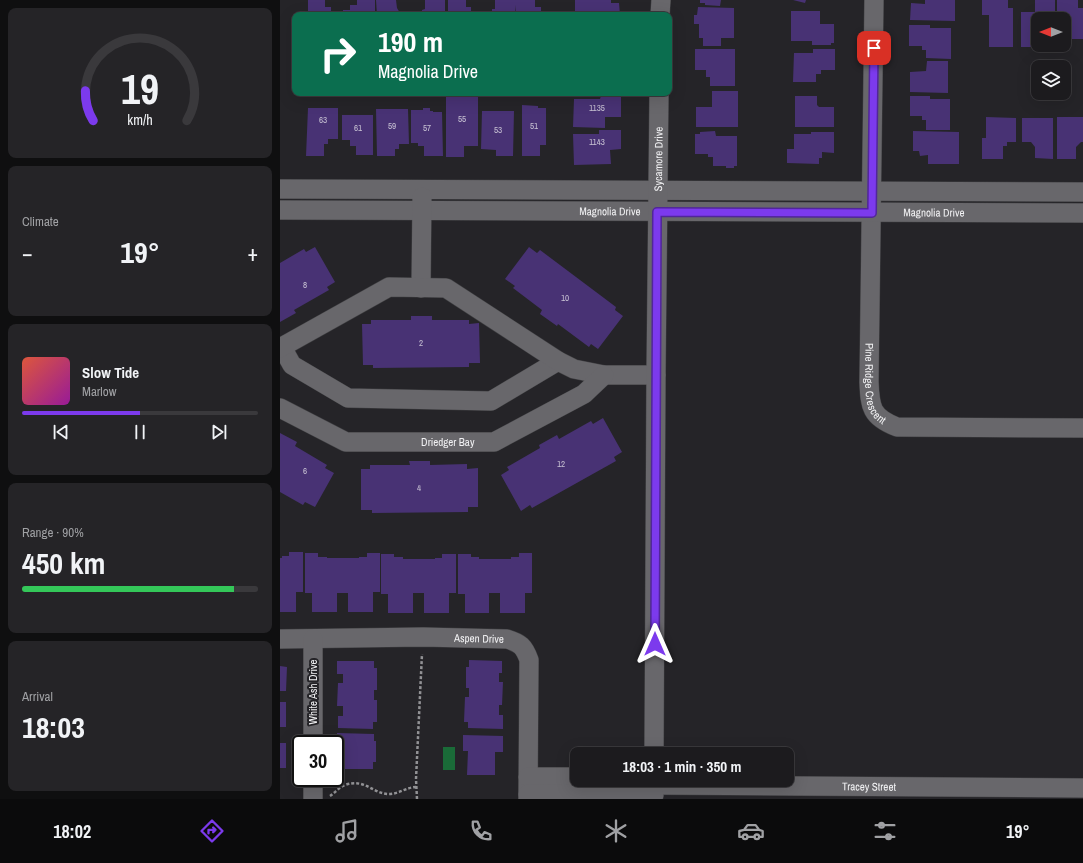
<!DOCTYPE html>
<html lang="en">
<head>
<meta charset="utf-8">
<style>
	:root { --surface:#1c1b1e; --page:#252427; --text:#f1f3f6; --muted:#a0a1a4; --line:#3a393c; --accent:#7c3aed }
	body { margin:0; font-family:"Archivo Narrow",sans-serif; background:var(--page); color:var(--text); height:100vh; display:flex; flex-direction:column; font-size:15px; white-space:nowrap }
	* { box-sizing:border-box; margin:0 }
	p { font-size:13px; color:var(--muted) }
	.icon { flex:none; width:22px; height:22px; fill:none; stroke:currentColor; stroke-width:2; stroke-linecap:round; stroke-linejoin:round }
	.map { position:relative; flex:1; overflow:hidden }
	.panel { display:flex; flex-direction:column; gap:8px; padding:8px; background:#0f0f10; width:280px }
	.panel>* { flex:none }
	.banner { position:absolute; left:12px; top:12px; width:380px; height:84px; border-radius:8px; box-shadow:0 4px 16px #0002,0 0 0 1px var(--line); background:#0b6e4f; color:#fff; overflow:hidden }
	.needle { width:26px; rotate:270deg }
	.tools { position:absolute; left:751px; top:12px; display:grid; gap:8px }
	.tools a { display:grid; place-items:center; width:40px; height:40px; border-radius:8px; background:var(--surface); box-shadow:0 4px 16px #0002,0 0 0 1px var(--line); font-size:20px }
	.speed { position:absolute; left:12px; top:735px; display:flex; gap:8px; font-size:20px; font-weight:700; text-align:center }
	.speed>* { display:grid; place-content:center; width:52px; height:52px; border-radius:50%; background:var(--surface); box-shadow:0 4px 16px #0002,0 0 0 1px var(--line); line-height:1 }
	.speed .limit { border:2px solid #111; border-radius:6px; background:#fff; color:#111 }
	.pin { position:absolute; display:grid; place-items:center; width:34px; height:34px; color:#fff; margin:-17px; border-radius:8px; box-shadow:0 2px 6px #0006 }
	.me { position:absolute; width:44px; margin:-22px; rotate:0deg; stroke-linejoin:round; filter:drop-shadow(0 0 3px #0008) }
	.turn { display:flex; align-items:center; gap:14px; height:84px; padding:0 20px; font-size:18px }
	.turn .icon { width:52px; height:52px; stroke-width:2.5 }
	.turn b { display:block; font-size:28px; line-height:34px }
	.big { font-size:30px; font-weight:700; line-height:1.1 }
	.panel .card { flex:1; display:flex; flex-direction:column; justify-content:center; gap:6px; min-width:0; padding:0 14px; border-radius:8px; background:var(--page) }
	.panel .dial { align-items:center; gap:0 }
	.dial svg { height:104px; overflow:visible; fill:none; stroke:var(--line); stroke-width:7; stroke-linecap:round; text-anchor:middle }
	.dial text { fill:var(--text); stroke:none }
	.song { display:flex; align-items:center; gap:12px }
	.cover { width:48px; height:48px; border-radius:6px; background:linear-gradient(135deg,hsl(10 70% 55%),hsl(300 70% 35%)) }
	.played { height:4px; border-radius:2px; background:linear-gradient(90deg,var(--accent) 50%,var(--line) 50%) }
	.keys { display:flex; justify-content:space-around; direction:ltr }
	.heat { display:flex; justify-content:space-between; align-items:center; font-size:22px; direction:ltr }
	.charge { height:6px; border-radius:3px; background:linear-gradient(90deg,#34c759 90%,var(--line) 0) }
	.trip { position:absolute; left:290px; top:747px; width:224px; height:40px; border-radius:8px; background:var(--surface); box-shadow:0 4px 16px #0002,0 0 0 1px var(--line); font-weight:700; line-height:40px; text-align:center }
	.menu { display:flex; height:64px; justify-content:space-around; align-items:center; background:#0b0b0c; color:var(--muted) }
	.menu .icon { width:28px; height:28px }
	.menu .selected { color:var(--accent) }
	.menu b { font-size:18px; color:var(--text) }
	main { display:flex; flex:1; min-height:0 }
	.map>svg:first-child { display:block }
</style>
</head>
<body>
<main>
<section class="panel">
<div class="card dial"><svg viewBox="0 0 100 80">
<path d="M14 69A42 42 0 1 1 86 69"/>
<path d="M14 69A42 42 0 0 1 8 46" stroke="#7c3aed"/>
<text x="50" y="56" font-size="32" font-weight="700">19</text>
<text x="50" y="72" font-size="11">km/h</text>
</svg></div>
<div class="card"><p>Climate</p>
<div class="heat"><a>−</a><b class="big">19°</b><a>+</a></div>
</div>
<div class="card">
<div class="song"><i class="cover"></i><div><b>Slow Tide</b><p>Marlow</p></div></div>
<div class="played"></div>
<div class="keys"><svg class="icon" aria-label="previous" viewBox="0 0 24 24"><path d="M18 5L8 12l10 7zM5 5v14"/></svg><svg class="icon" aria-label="pause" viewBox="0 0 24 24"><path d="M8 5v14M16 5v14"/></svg><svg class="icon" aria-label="next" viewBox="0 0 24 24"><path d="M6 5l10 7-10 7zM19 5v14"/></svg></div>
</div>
<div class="card"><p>Range · 90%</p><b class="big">450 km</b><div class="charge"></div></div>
<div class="card"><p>Arrival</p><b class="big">18:03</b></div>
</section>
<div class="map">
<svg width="803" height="799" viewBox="0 0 803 799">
	<rect width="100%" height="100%" fill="#252428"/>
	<path fill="#1a6b38" d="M 163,747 L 175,747 L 175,770 L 163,770 Z"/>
	<path fill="#483274" d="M 28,0 L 45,0 L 45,7 L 51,7 L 51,11 L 60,11 L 60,15 L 28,15 Z
		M 77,0 L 95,0 L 95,15 L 63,15 L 63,10 L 70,10 L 70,5 L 77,5 Z
		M 96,0 L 116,0 L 117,8 L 120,13 L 129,12 L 129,15 L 97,15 Z
		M 145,0 L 165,0 L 165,15 L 132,15 L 132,13 L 142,13 L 142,10 L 145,9 Z
		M 168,0 L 186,0 L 186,7 L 191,7 L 191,12 L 199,12 L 199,15 L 168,15 Z
		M 215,0 L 255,0 L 255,7 L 261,7 L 261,11 L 267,11 L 267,15 L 236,15 L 235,5 L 235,15 L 202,15 L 202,11 L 212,12 L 212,9 L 215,9 Z
		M 295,0 L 331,0 L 331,3 L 339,3 L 340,15 L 295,15 Z
		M 420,0 L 441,0 L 440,6 L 425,5 L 425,3 L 420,3 Z
		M 513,0 L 526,0 L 525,3 Z
		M 645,0 L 675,0 L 675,21 L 630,20 L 631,3 L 645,4 Z
		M 702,0 L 728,0 L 728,8 L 733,8 L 733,47 L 709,47 L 709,15 L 702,15 Z
		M 755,0 L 775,0 L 775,17 L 772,17 L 772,19 L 758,19 L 758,45 L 773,45 L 773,47 L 741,47 L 741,12 L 755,12 Z
		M 777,0 L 798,0 L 798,8 L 803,8 L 803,39 L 784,39 L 784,19 L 779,19 L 779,17 L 777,17 Z
		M 418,7 L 454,8 L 454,38 L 441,38 L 441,46 L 423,46 L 423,38 L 419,38 L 419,24 L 414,24 L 414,15 L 417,15 Z
		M 511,11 L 540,11 L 540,24 L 554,24 L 554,43 L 551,43 L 551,45 L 532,45 L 532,41 L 511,41 Z
		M 629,25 L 650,25 L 650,28 L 671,28 L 671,59 L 646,58 L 646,50 L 642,50 L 642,46 L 629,46 Z
		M 415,49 L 455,49 L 455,86 L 430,86 L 430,77 L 426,77 L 426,70 L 415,70 Z
		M 533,49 L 555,49 L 555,70 L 541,70 L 541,74 L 536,74 L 536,82 L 513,82 L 514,53 L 533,53 Z
		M 647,61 L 668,61 L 668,93 L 630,92 L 630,72 L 646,71 Z
		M 432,91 L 458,91 L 458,127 L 416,127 L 416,107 L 432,107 Z
		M 166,93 L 198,93 L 198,146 L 184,146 L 184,157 L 166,157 Z
		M 321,96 L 341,96 L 341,117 L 325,117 L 325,128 L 293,127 L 294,99 L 320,99 Z
		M 515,96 L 537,96 L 537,105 L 539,107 L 554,107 L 554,127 L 515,127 Z
		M 630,96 L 650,96 L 650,99 L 670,99 L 670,130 L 646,130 L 646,120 L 642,120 L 642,116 L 630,116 Z
		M 242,105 L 258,106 L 258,108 L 266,108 L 266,145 L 260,145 L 260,156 L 242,156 Z
		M 28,108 L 58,108 L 58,139 L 48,139 L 48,144 L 44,144 L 44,156 L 26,156 Z
		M 143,108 L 150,108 L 150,111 L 153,111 L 153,112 L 162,112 L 163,156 L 144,156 L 144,146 L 138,146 L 138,143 L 131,143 L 131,110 L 143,110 Z
		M 96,109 L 128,109 L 129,144 L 119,144 L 119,149 L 115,149 L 115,156 L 97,156 Z
		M 202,111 L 234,111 L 233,156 L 216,156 L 216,150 L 201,149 Z
		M 62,115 L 93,115 L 93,155 L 76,155 L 76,146 L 70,146 L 70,140 L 62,140 Z
		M 706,117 L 736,118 L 736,142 L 727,142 L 727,146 L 723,146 L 723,159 L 702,159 L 702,138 L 706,138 Z
		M 777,117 L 803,117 L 803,142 L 801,142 L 796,147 L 796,159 L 777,159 Z
		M 742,118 L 773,118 L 773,159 L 755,158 L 755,147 L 751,142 L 742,142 Z
		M 319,130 L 341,130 L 341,149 L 330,150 L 331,164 L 294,165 L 293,134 L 319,134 Z
		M 435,131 L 436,136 L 457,136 L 457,166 L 454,166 L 454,168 L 446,168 L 446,166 L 433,166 L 433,157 L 428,157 L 428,154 L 415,154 L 415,134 L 420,134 L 420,132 Z
		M 633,131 L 679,132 L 679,164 L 648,164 L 648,155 L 640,156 L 639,151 L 633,151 Z
		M 531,132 L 554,132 L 554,153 L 542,152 L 542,158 L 539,158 L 539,164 L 507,163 L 507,149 L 514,149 L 514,134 L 531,134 Z
		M 35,247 L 55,282 L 47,287 L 49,290 L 14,310 L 16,313 L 0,322 L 0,263 L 24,249 L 26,252 Z
		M 249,247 L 257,253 L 260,250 L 336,307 L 335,310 L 343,316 L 318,349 L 311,344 L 309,347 L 278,324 L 277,326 L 260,314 L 262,310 L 233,288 L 235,286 L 225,279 Z
		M 131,316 L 152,316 L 152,320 L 189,320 L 189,324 L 199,323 L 200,363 L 189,363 L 189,367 L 93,368 L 93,365 L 83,365 L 82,324 L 91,324 L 91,320 L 131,320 Z
		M 323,418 L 342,452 L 334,457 L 336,461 L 252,508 L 250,505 L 241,511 L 221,475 L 229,470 L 227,467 L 260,448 L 259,445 L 277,435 L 279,439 L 311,421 L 313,424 Z
		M 0,433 L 17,442 L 15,446 L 47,465 L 45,468 L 54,473 L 35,507 L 25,502 L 23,505 L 0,492 Z
		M 129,461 L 150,461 L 150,465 L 187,464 L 187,469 L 198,468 L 198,507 L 188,507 L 188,512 L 92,513 L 92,510 L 81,510 L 81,469 L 90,469 L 90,465 L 130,465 Z
		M 9,552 L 23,552 L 23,592 L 16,592 L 16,612 L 0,612 L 0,558 L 2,558 L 2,556 L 9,556 Z
		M 25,553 L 38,553 L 38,557 L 47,557 L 47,558 L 79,558 L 79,557 L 87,557 L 87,553 L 100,553 L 100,592 L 93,592 L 93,612 L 68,612 L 68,593 L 57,593 L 57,612 L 32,612 L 32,593 L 25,593 Z
		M 239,553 L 252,553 L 252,593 L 245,593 L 245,613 L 220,613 L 220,593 L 209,593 L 209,613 L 185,613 L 185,594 L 178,594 L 178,554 L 191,554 L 191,557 L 199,557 L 199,559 L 231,559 L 231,557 L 239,557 Z
		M 101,554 L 114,554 L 114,557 L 123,557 L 123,559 L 155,559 L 155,558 L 162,558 L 162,554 L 176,554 L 176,593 L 169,593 L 169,613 L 144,613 L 144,593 L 133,593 L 133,613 L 108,613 L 108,594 L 101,594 Z
		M 189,660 L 222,661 L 222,673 L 219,673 L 219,682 L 223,682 L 222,705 L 219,705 L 219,715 L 223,715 L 223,729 L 188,728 L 188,722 L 184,722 L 185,697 L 189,697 L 189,688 L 186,688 L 186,667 L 189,667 Z
		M 57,661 L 94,661 L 94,668 L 97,668 L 97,690 L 94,690 L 94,700 L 97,700 L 97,722 L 93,722 L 93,729 L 58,728 L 58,716 L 63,716 L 63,706 L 57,706 L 58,683 L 63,683 L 63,674 L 57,674 Z
		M 0,666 L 7,667 L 6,691 L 0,691 Z
		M 0,702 L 6,702 L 6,727 L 0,727 Z
		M 57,733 L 94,734 L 94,741 L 96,741 L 96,762 L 93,762 L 93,769 L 57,769 L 57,756 L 63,756 L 63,746 L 57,746 Z
		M 183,735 L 223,736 L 223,752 L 215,752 L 215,775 L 187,775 L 188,751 L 183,751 Z
		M 0,743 L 6,743 L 6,768 L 0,768 Z"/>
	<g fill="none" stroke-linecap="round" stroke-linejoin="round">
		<defs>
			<g id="minor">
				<path id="s1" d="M 594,0 L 589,382 C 590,407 591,417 617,427 L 803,428"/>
				<path d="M 380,15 L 381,0"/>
				<path d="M 0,189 L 803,192"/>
				<path id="s2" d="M 0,210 L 803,213"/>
				<path d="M 141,288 L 142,197"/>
				<path d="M 2,347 L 12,365 L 68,398 L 211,401 L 278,361"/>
				<path d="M 0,348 L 109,287 L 166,288 L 278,361 L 294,369 L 324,375 L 376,375"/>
				<path id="s3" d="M 0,408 L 66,442 L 214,442 L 304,394 L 324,375"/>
				<path id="s4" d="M 0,639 L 143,637 L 227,639 C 240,643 244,646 249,660 L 248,799"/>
				<path d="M 33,744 L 33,639"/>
				<path id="s5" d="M 374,754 L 376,375 L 379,93"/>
				<path d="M 248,777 L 297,777"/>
				<path id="s6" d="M 374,785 L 803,788"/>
				<path d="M 248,794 L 374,795"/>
				<path d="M 33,799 L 33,778"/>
			</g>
		</defs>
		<use href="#minor" stroke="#404043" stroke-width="20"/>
		<path stroke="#929295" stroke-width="2.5" stroke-dasharray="3 2" stroke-linecap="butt" d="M 50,796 C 55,793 59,787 65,785 C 85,778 93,794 109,794 C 119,794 127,787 136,787
			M 137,799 L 136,779 L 142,654"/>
		<use href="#minor" stroke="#68676b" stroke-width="19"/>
	</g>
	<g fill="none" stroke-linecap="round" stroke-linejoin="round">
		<defs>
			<path id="route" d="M 375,644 L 377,212 L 592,213 L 594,48"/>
		</defs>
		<use href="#route" stroke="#51269a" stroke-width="10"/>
		<use href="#route" stroke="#7c3aed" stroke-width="7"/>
	</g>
	<g text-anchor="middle" stroke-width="4" stroke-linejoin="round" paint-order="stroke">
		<g font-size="9" fill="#c7c1d3">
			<text x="317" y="111">1135</text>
			<text x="182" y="122">55</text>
			<text x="43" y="123">63</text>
			<text x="112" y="129">59</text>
			<text x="254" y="129">51</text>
			<text x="78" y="131">61</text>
			<text x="147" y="131">57</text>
			<text x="218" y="133">53</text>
			<text x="317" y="145">1143</text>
			<text x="25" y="288">8</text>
			<text x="285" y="301">10</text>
			<text x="141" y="346">2</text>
			<text x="281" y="467">12</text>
			<text x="25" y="474">6</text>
			<text x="139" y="491">4</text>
		</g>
		<g font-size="11" fill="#f1f1f3" stroke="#252428">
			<text dy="4" stroke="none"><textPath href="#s5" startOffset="595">Sycamore Drive</textPath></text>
			<text dy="4" stroke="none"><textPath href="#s2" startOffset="330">Magnolia Drive</textPath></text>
			<text dy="4" stroke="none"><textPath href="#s2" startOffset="654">Magnolia Drive</textPath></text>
			<text dy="4" stroke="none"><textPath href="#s1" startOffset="385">Pine Ridge Crescent</textPath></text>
			<text dy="4" stroke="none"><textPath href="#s3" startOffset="176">Driedger Bay</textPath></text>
			<text dy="4" stroke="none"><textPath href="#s4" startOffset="199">Aspen Drive</textPath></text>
			<text transform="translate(33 692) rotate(-90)" y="4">White Ash Drive</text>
			<text dy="4" stroke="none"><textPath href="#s6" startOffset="215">Tracey Street</textPath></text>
		</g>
	</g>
</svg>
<div class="tools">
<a><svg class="needle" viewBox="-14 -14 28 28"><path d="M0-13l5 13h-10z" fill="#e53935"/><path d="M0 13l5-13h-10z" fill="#a0a1a4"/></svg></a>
<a><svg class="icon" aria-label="layers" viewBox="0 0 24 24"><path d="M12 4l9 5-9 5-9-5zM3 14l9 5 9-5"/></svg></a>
</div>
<div class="speed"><div class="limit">30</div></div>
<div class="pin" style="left:594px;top:48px;background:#d93025"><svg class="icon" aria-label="arrive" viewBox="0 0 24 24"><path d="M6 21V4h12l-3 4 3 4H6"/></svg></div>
<svg class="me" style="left:375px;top:644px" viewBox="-20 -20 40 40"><path d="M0-17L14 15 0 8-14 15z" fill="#7c3aed" stroke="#fff" stroke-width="4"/></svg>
<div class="trip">18:03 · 1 min · 350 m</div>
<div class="banner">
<div class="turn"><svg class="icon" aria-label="right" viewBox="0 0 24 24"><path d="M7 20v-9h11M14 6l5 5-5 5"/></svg><div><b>190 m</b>Magnolia Drive</div></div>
</div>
</div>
</main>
<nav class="menu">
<b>18:02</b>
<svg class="icon selected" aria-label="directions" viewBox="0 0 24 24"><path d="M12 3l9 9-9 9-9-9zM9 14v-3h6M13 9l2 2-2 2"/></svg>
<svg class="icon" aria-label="music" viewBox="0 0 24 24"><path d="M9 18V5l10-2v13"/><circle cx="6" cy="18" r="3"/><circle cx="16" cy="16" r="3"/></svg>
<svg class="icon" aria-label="phone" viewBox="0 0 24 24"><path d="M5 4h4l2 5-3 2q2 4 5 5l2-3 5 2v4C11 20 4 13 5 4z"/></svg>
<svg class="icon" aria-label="climate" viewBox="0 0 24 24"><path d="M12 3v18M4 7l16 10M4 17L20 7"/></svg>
<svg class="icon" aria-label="car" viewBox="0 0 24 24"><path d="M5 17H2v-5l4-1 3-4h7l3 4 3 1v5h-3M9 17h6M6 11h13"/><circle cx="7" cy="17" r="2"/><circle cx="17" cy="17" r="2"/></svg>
<svg class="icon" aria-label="filters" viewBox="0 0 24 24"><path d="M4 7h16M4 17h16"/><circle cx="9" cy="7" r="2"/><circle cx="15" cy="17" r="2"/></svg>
<b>19°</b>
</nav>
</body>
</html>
